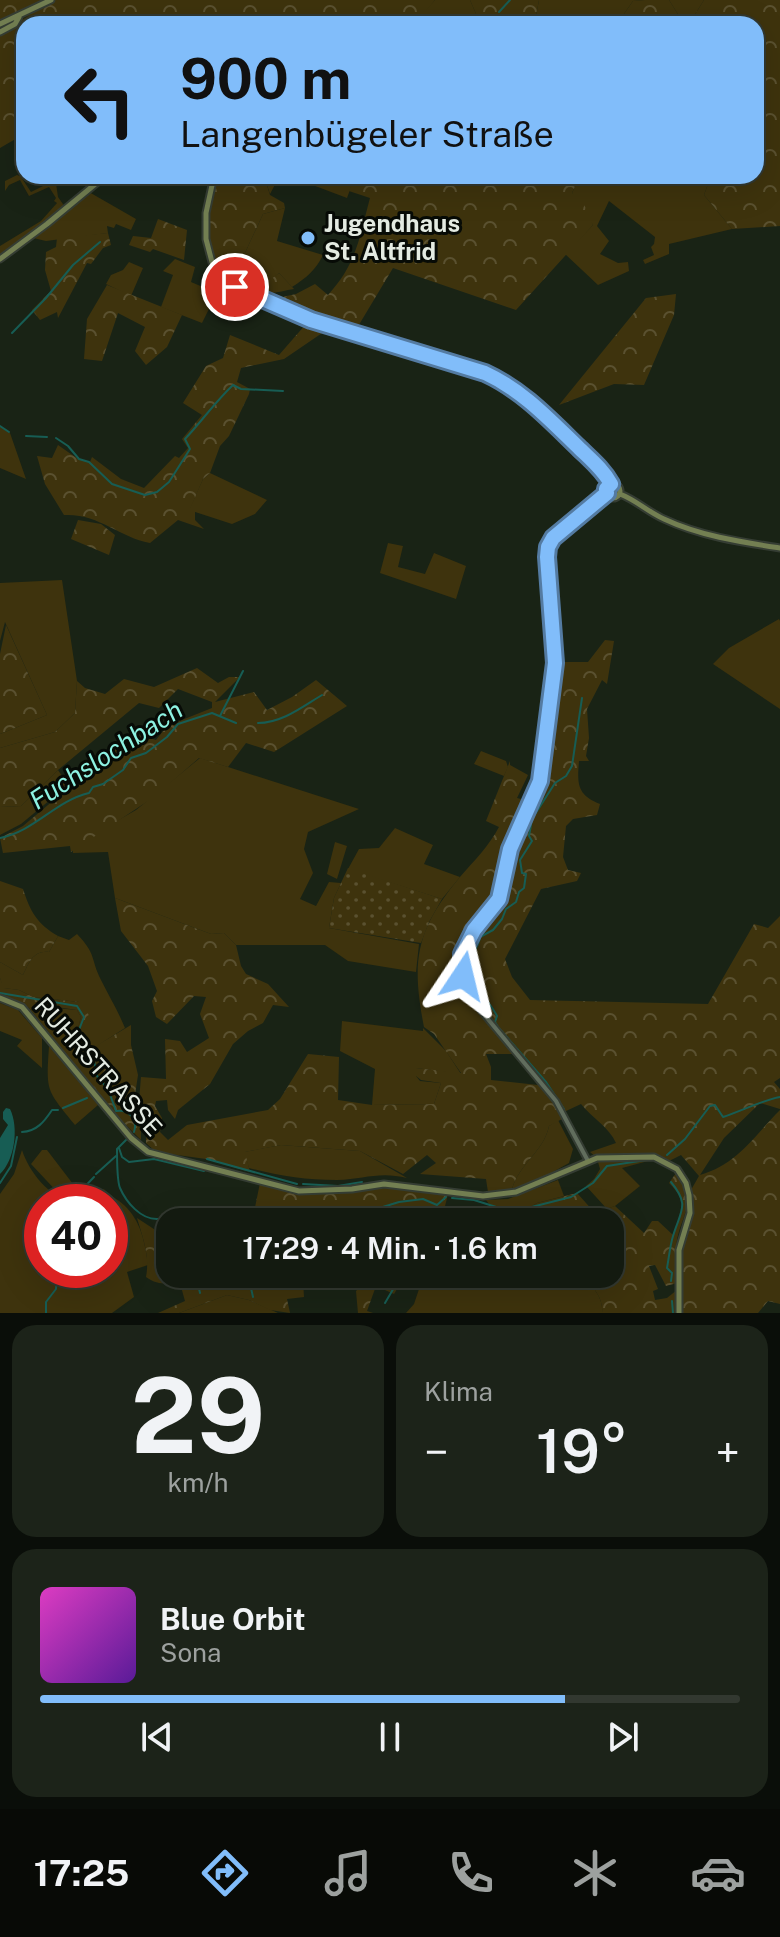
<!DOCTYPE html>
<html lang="de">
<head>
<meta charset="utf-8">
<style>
	:root { --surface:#131a10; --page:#1c2319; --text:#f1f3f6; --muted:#9da19f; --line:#323830; --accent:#81bdfa }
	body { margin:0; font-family:"Public Sans",sans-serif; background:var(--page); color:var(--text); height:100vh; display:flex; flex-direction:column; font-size:30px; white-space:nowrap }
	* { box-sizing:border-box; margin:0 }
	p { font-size:26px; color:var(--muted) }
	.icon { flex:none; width:44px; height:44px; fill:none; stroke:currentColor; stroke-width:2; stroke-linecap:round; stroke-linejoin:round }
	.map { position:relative; height:1313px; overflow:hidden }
	.sheet { display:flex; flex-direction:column; gap:12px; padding:12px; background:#0a0e09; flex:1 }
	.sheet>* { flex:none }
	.hud { position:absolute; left:16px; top:16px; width:748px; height:168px; border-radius:24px; box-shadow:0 8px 32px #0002,0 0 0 2px var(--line); background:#81bdfa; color:#111; overflow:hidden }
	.speed { position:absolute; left:24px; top:1184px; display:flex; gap:16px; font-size:40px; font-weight:700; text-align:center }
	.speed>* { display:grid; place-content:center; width:104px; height:104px; border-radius:50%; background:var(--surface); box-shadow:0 8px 32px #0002,0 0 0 2px var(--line); line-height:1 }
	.speed .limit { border:12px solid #d22; background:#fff; color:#111 }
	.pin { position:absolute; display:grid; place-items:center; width:68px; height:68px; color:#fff; margin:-34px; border:4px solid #fff; border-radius:50%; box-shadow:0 2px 8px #0007 }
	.me { position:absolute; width:88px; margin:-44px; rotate:10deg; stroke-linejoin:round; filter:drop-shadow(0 0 6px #0008) }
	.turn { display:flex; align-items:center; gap:28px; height:168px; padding:0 32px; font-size:36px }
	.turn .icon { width:104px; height:104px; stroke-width:2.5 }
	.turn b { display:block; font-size:56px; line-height:68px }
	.big { font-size:60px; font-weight:600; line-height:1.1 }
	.sheet .widget { flex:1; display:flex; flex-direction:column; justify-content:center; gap:12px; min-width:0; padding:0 28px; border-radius:24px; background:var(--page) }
	.sheet .dial { align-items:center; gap:0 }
	.dial b { font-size:104px; line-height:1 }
	.song { display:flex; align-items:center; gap:24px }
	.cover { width:96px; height:96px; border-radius:12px; background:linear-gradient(135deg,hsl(310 70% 55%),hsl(270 70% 35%)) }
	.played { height:8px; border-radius:4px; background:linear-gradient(90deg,var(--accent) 75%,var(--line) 75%) }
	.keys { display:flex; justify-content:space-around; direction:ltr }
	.heat { display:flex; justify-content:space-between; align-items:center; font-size:44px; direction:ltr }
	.sheet .tiles { flex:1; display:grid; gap:12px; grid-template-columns:1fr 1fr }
	.widget:last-child { grid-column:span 2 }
	.trip { position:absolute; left:156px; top:1208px; width:468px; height:80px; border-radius:24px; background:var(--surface); box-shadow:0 8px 32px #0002,0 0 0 2px var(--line); font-weight:600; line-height:80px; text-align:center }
	.tab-bar { display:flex; height:128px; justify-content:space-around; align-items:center; background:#080a06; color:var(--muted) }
	.tab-bar .icon { width:56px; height:56px }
	.tab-bar .active { color:var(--accent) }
	.tab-bar b { font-size:36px; color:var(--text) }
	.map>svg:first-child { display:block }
</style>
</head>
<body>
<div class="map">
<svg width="780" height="1313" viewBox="0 0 780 1313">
	<defs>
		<pattern id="forest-crowns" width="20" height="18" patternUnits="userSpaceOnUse" patternTransform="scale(2)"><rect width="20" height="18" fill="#3e330d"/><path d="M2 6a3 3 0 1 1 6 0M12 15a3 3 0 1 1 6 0" fill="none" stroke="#5a5130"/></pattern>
		<pattern id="garden-dots" width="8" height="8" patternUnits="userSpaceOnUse" patternTransform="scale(2)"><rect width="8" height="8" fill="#3e330d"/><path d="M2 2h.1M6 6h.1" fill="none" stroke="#5a5130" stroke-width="1.8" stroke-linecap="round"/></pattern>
	</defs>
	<rect width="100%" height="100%" fill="#192315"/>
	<path fill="#3e330d" d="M 435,0 L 470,0 L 477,16 L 506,24 L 421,24 L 424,12 Z
		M 539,0 L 645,0 L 633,1 L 617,24 L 543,24 L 535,21 Z
		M 669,0 L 704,0 L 689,24 L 684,24 Z
		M 23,172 L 21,177 L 31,192 L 51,182 L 56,183 L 58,197 L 65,207 L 0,256 L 0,246 L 41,221 L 57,203 L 54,201 L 56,198 L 49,187 L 29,196 L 20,180 L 9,185 L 5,191 L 5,181 L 17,175 L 20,176 Z
		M 264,176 L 355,176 L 347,198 L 302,181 L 293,183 L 278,179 L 270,194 Z
		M 580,176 L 617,176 L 610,186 L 629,181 L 633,176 L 711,176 L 704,195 L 732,229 L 669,244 L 669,254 L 645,264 L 643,260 L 654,255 L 651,247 L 654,244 L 655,237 L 609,201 L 597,226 L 609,241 L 600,254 L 618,263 L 628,262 L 629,271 L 598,285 L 565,254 L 593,225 L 572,193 Z
		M 89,192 L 136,219 L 131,230 L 116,224 L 114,228 L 107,226 L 108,233 L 46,241 L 33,238 Z
		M 285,208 L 277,241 L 323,255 C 316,270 306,278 292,287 L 279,273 L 270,281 L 251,279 L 237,270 L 263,214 Z
		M 175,259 L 195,267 L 191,282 L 217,293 L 202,323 L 161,307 L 173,275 L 163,271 Z
		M 129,262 L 143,268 L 131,296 L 106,284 L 111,275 L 123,270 Z
		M 0,427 L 10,433 L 26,479 L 0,468 Z
		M 210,473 L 267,500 L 255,514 L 232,524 L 189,510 L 203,479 Z
		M 388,543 L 403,546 L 398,567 L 425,574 L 434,553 L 466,566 L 456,599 L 380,573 Z
		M 62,580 L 77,681 L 75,713 L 55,732 L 0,748 L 0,734 L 47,715 L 5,622 L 0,641 L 0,583 Z
		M 779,619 L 780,621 L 780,709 L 713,664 L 729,648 Z
		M 481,751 L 506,761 L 508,767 L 504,776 L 474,764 Z
		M 200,758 L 359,809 L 308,832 L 304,849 L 313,873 L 300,899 L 316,906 L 329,882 L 341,883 L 334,898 L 329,928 L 419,944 L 416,972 L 348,961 L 325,945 L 236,945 L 224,933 L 211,934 L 115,898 L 108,852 L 73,853 L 73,846 L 136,810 Z
		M 58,770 L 68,785 L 21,824 L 0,835 L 0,807 L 21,806 Z
		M 395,828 L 433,845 L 424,864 L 460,877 L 442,899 L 348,869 L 359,849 L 379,848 Z
		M 335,842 L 347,846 L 337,879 L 327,874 Z
		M 77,934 C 97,955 90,958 101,980 C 109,996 118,1011 125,1028 L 86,1053 L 79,1002 L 33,997 L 19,990 L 3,988 L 0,978 L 0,962 L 23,975 C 29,963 33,950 49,952 L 58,936 L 69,940 Z
		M 0,1003 L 18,1010 L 42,1038 L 42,1068 L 17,1046 L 22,1040 L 0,1031 Z
		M 35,1006 L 77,1010 L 81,1017 L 78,1028 L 73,1033 L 78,1049 L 77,1058 L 72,1061 L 29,1008 Z
		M 342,1021 L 423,1031 L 423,1028 L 446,1051 L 461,1074 L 416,1068 L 416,1076 L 420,1081 L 441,1083 L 434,1104 L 372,1105 L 375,1069 L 340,1051 Z
		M 49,1046 L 98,1105 L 75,1125 C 46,1089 46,1092 49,1046 Z
		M 558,1120 L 573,1149 L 569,1163 L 542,1178 L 512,1189 C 519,1164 544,1151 549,1126 Z
		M 281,1145 L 360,1151 L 407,1178 C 380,1171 364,1179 337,1180 C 304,1180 281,1176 249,1168 L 244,1152 Z
		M 22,1150 C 29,1172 49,1197 73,1202 L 42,1202 L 42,1270 L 110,1270 L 110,1202 L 74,1202 L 79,1196 L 89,1196 L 104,1189 C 110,1196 118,1199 124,1205 C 141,1221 145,1242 148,1265 L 127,1272 L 134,1297 L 112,1313 L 0,1313 L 0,1194 L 14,1174 Z
		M 42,1150 L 47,1150 L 73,1184 L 61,1196 L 31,1164 Z
		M 630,1159 L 652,1160 L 622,1168 L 640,1186 L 615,1206 L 607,1209 L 586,1186 L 594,1179 L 600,1169 L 598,1162 Z
		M 558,1180 L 564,1196 L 537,1203 L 517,1215 L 518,1222 L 492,1222 L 492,1208 L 486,1200 L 508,1199 Z
		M 424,1274 L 452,1274 L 449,1283 L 495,1278 L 494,1274 L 581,1274 C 591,1285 604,1297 602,1313 L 406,1313 L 414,1304 Z
		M 227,1295 L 249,1300 L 278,1313 L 179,1313 Z"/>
	<path fill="url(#forest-crowns)" fill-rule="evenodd" d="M 0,0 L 47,0 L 0,21 Z
		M 53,0 L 435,0 L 425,12 L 421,24 L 138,24 L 123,18 L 122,24 L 24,24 L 24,134 L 0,148 L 0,33 C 19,24 34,10 53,0 Z
		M 470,0 L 539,0 L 535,21 L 543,24 L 506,24 L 477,16 Z
		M 645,0 L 669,0 L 684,24 L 617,24 L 633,1 Z
		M 704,0 L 780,0 L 780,226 L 732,229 L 704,195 L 711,176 L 756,176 L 756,24 L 689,24 Z
		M 218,176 L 264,176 L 270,195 L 284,203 L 285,208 L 263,214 L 237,270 L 251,279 L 260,271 L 270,280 L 279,273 L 294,289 C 286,290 277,293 269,293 C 234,294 206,260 208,226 C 209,209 215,192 218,176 Z
		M 355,176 L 580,176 L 572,193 L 583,202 L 593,225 L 516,310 L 393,268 L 357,328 L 314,317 L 277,302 L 278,298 L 296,294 L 315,284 L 328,295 C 357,263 359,239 370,198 L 349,191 Z
		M 158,219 L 187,230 L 184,260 L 153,249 L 150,252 L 129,245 L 133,236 L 151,238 Z
		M 108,233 L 111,245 L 103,248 L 91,264 L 87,263 L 58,318 L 57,312 L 40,320 L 32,310 L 51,291 L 45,270 L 46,252 L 56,247 L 57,238 Z
		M 107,285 L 182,315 L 167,347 L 146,365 L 135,351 L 145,327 L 118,313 L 102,361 L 84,359 L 87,319 Z
		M 676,294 L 674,315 L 644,385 L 614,384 L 559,405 L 646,298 Z
		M 306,324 L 328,329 L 284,359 L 241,368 L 237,382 L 250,389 L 249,394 L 229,436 L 220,446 L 210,473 L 203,479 L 190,509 L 195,511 L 195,520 L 204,529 L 178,520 L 150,543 C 119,537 98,513 64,515 L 45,484 L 37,456 L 52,458 L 58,445 L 78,459 L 90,462 L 92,457 L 121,479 L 144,488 L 175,456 L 179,458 L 188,448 L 182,439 L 202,415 L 183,403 L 206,366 L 223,358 L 230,335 L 279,355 Z
		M 78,520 L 101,524 L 115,535 L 109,555 L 71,539 Z
		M 6,625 L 47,715 L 0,734 L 0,654 Z
		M 605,640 L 614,641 L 607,684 L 602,680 L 587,709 L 589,738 L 586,756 L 589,761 L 579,761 C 577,784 577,795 600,804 L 597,815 L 573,819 L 566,826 L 563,857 L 568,870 L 581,873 L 577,881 L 541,889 L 505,959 L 512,977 L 530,1000 L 708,1004 L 754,924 L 768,928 L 780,916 L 780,1078 L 774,1082 L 780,1089 L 780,1109 L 760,1103 L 724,1138 L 700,1175 C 738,1164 754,1136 780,1110 L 780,1304 L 768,1301 L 758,1313 L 682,1313 L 682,1251 L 693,1212 L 691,1190 L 699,1176 L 681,1155 L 669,1161 L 644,1154 L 596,1157 L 590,1152 L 616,1143 C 609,1127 592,1118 581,1104 L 566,1111 L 562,1119 L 549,1126 C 544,1151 519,1164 512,1189 L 488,1192 L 486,1179 L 420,1174 L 436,1163 L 427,1155 L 403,1174 L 360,1151 L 281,1145 L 245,1152 L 250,1172 L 206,1159 L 156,1152 L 146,1143 L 146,1124 L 139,1101 L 141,1077 L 166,1079 L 165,1039 L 180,1041 L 187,1052 L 209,1038 L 200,1014 L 206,997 L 194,996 L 167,1024 L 156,1017 L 152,1001 L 157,991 L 148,966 L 121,931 L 115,898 L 211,934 L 224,933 L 236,945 L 241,966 L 246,974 L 268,984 L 289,1007 L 273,1005 L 263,1023 L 248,1031 L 233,1044 L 210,1084 L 178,1110 L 175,1119 L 168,1110 L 167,1100 L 156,1101 L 155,1106 L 162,1118 L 160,1132 L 168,1140 L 187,1125 L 268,1110 L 280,1099 L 308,1054 L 339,1057 L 338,1100 L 372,1105 L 434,1104 L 441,1083 L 421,1080 L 416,1076 L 416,1068 L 461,1073 L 434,1034 L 424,1027 C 411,960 416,930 460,877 C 474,861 489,846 499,827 L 486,821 L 510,761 L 510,765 L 528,775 L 517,798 L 532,802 L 548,749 L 547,737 L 556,662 L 588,662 ZM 486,1054 L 515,1054 L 538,1085 L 491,1080 L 491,1067 Z
		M 197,668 L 218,683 L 229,677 L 240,677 L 215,702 L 254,692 L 267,710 L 292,697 L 316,680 L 347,706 L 274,752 L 246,743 L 228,767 L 199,758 L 154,797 L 71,852 L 70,846 L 3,853 L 0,838 L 23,826 L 110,753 L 110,747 L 133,733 L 156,740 L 167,726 L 212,708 L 212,702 L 178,689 L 159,708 L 139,703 L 58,770 L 21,806 L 0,807 L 0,748 L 55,732 L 75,713 L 77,681 L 85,688 L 105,694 L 124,679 L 154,687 Z
		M 0,881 L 23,889 C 30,911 37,924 58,936 L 49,952 C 33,950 29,963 23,975 L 0,962 Z
		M 0,978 L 4,988 L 19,990 L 33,997 L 79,1002 L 85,1006 L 89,1016 L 83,1034 L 86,1052 L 131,1025 L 131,1045 L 138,1075 L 134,1101 L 141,1124 L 141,1140 L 113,1112 L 72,1061 L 77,1058 L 78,1049 L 71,1036 L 78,1028 L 81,1017 L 77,1010 L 50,1006 L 29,1008 L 21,1002 L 0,995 Z
		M 676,1173 C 699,1211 678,1215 676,1249 C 675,1260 677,1272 677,1283 L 666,1286 L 655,1265 L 649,1266 L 658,1289 L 653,1291 L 655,1300 L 667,1298 L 677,1290 L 676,1313 L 602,1313 C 604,1297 591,1285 581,1274 L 610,1274 L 610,1222 L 518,1222 L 516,1216 L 537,1203 L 577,1193 L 595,1213 L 615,1206 L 644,1233 L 652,1221 L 658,1221 L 673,1235 C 681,1211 689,1203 669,1183 Z
		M 260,1183 L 296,1193 L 350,1192 L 394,1187 L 448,1194 L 445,1206 L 434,1210 L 426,1206 L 409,1222 L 252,1222 Z
		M 137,1218 L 169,1239 L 170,1237 L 170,1274 L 348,1274 L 303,1282 L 304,1297 L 287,1299 L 290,1313 L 270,1310 L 249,1300 L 227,1295 L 179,1313 L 158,1313 L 185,1301 L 180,1283 C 166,1284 157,1285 146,1277 C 150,1256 143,1238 137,1218 Z
		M 374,1274 L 406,1274 L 394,1294 L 376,1286 L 367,1311 L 373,1313 L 358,1313 L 356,1291 Z
		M 452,1274 L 494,1274 L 495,1277 L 477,1302 L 449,1283 Z"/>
	<path fill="url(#garden-dots)" d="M 348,868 L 442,899 L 429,922 L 421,943 L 329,928 L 334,898 Z"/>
	<path fill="#175d54" d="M 6,1108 L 10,1109 C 19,1127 15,1160 0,1174 L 0,1138 L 8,1125 L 3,1119 L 3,1112 Z"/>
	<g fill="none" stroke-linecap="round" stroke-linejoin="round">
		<path stroke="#175d54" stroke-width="2" d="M 499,12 L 510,0
			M 12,333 L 46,298 L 73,265 L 100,242
			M 0,426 L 9,432
			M 26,436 L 47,437
			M 56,438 L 68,446 L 79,459 L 89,462 L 112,484 L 145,495 L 157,492 L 169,482 L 190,449 L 185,439 C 202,421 215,402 233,385 L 241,389 L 283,391
			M 220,716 L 243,671
			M 258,723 C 282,723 302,707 322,695
			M 0,838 C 35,831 55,801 89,793 L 93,787 L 103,784 L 123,770 L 131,758 L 146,753 L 167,737 L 178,724 L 212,713 L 236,723
			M 0,993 L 77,1006 L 84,1017 L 75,1040 L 81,1047 L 81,1056 L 93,1056 L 97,1076 L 108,1089 L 116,1111 C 129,1109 138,1119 134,1132
			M 63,1108 L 87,1098
			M 564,1109 L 546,1082 L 498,1027 L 495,1022 L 497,1016 C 489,1000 467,979 471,960 C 473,951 479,946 480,937 L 493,930 L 502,919 L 506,909 L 516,902 L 519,892 L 524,888 L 526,874 L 522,873 L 520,860 L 532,841 L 529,836 L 532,819 L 555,783 L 566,776 L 572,766 L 582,698
			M 22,1132 C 37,1131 44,1122 52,1110 L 58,1110
			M 126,1140 L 117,1149 C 117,1158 117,1181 120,1188 C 126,1202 141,1220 158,1219 C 173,1218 181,1214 195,1222
			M 119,1148 L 122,1157 L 129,1162 L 154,1159 L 204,1171
			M 667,1155 L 685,1139 L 710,1106 L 715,1105 L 723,1117 C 742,1111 760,1101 780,1097
			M 207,1159 L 297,1184
			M 96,1174 L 116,1156
			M 0,1183 L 11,1166 L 17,1137
			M 303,1184 L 338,1186 L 362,1182
			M 452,1198 L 474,1200 L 512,1212 L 571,1197 L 593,1183 L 607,1166 L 646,1160
			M 73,1202 L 73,1199 L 94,1177
			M 362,1222 L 363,1216 L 373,1210 L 399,1202 L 423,1199 L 437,1205 L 446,1197
			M 157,1271 L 157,1242 L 163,1231
			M 199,1274 L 197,1280 L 200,1293
			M 671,1281 L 672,1273 L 667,1268 C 669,1257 670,1246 673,1236 C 681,1210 690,1205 671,1182
			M 253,1297 L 251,1288 L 255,1274
			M 672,1301 L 673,1313
			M 385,1303 L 402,1274
			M 46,1313 L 46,1302 L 56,1289 L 57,1270"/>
		<defs>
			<path id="tertiary" d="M 588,1161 L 556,1101 L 477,1006 L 460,965 L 466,943 L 499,899 L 510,849 L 540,781 L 555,663 L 547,557 L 548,547 L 553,538 L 607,493"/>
			<path id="secondary" d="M 0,24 L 51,0
				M 0,32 L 15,24 L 19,17
				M 214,176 L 206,213 L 206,239 L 212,262 L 226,281 L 261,300 L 311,320 L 485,373 C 522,390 548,418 577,447 C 589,458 603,469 611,484
				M 0,259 L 47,224 L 105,176
				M606 491a7 7 0 1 1 14 0a7 7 0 1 1-14 0Z
				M 620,494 C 636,500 648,512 664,519 C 700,536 741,542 780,548
				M 0,998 L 22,1007 L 131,1138 L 148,1152 L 299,1191 L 352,1189 L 384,1184 L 483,1196 L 516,1192 L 597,1158 L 654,1157 L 677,1169 L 686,1183 L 689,1195 L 690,1213 L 679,1250 L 679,1313"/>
		</defs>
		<use href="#tertiary" stroke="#353d33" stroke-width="8"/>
		<use href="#secondary" stroke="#353d33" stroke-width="9"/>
		<use href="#tertiary" stroke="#616d5d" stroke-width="4"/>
		<use href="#secondary" stroke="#737f52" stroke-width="5"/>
	</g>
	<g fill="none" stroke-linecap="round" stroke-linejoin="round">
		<defs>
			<path id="route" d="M 235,287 L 311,320 L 485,373 C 522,390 548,418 578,447 C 589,458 603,469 611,484 L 606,489 L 607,493 L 553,538 L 548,547 L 547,557 L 555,663 L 540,781 L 510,849 L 499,899 L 474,930 L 462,954 L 463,976"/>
		</defs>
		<use href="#route" stroke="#547ba2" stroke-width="20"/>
		<use href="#route" stroke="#81bdfa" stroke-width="14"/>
	</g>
	<circle fill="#81bdfa" stroke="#070b06" stroke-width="3" cx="308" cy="238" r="8"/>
	<g text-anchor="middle" stroke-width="6" stroke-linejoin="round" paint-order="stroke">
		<g font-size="24" font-weight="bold" fill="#e4ebe2" stroke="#070b06" text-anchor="start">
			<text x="324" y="232">Jugendhaus<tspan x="324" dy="28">St. Altfrid</tspan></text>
		</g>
		<g font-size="24" fill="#e4ebe2" stroke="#070b06">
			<text transform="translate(98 1067) rotate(48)" y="8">RUHRSTRASSE</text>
		</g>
		<g font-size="26" font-style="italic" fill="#8df2e2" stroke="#070b06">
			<text transform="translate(106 755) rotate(-33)" y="9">Fuchslochbach</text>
		</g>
	</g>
</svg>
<div class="speed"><div class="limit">40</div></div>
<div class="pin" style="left:235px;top:287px;background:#d93025"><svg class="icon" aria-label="arrive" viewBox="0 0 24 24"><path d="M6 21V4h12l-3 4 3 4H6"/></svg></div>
<svg class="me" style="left:463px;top:976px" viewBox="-20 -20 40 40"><path d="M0-17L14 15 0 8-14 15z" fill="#81bdfa" stroke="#fff" stroke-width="4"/></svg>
<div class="trip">17:29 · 4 Min. · 1.6 km</div>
<div class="hud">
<div class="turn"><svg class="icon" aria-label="left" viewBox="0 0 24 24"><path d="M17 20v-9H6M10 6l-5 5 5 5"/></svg><div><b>900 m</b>Langenbügeler Straße</div></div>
</div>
</div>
<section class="sheet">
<div class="tiles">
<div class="widget dial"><b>29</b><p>km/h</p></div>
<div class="widget"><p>Klima</p>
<div class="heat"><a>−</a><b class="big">19°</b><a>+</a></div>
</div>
<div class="widget">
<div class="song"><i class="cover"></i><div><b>Blue Orbit</b><p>Sona</p></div></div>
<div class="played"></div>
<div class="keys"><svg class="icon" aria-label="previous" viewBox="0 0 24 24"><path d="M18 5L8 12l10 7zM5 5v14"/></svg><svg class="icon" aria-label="pause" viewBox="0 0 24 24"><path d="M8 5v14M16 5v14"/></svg><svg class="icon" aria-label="next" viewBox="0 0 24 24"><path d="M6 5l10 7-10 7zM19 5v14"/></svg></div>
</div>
</div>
</section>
<nav class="tab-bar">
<b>17:25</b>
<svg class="icon active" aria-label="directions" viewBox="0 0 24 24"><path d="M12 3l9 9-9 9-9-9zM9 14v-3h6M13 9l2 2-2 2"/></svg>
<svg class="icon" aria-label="music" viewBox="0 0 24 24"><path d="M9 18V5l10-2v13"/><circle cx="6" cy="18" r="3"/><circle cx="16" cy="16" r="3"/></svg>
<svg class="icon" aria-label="phone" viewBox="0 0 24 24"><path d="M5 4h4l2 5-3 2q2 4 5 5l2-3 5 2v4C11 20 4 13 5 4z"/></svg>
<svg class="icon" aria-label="climate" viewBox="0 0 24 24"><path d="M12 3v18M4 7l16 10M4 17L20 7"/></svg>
<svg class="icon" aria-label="car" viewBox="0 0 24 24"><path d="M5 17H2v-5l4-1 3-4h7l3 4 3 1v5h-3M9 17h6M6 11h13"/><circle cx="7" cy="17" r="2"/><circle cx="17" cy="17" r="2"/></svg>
</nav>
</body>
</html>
